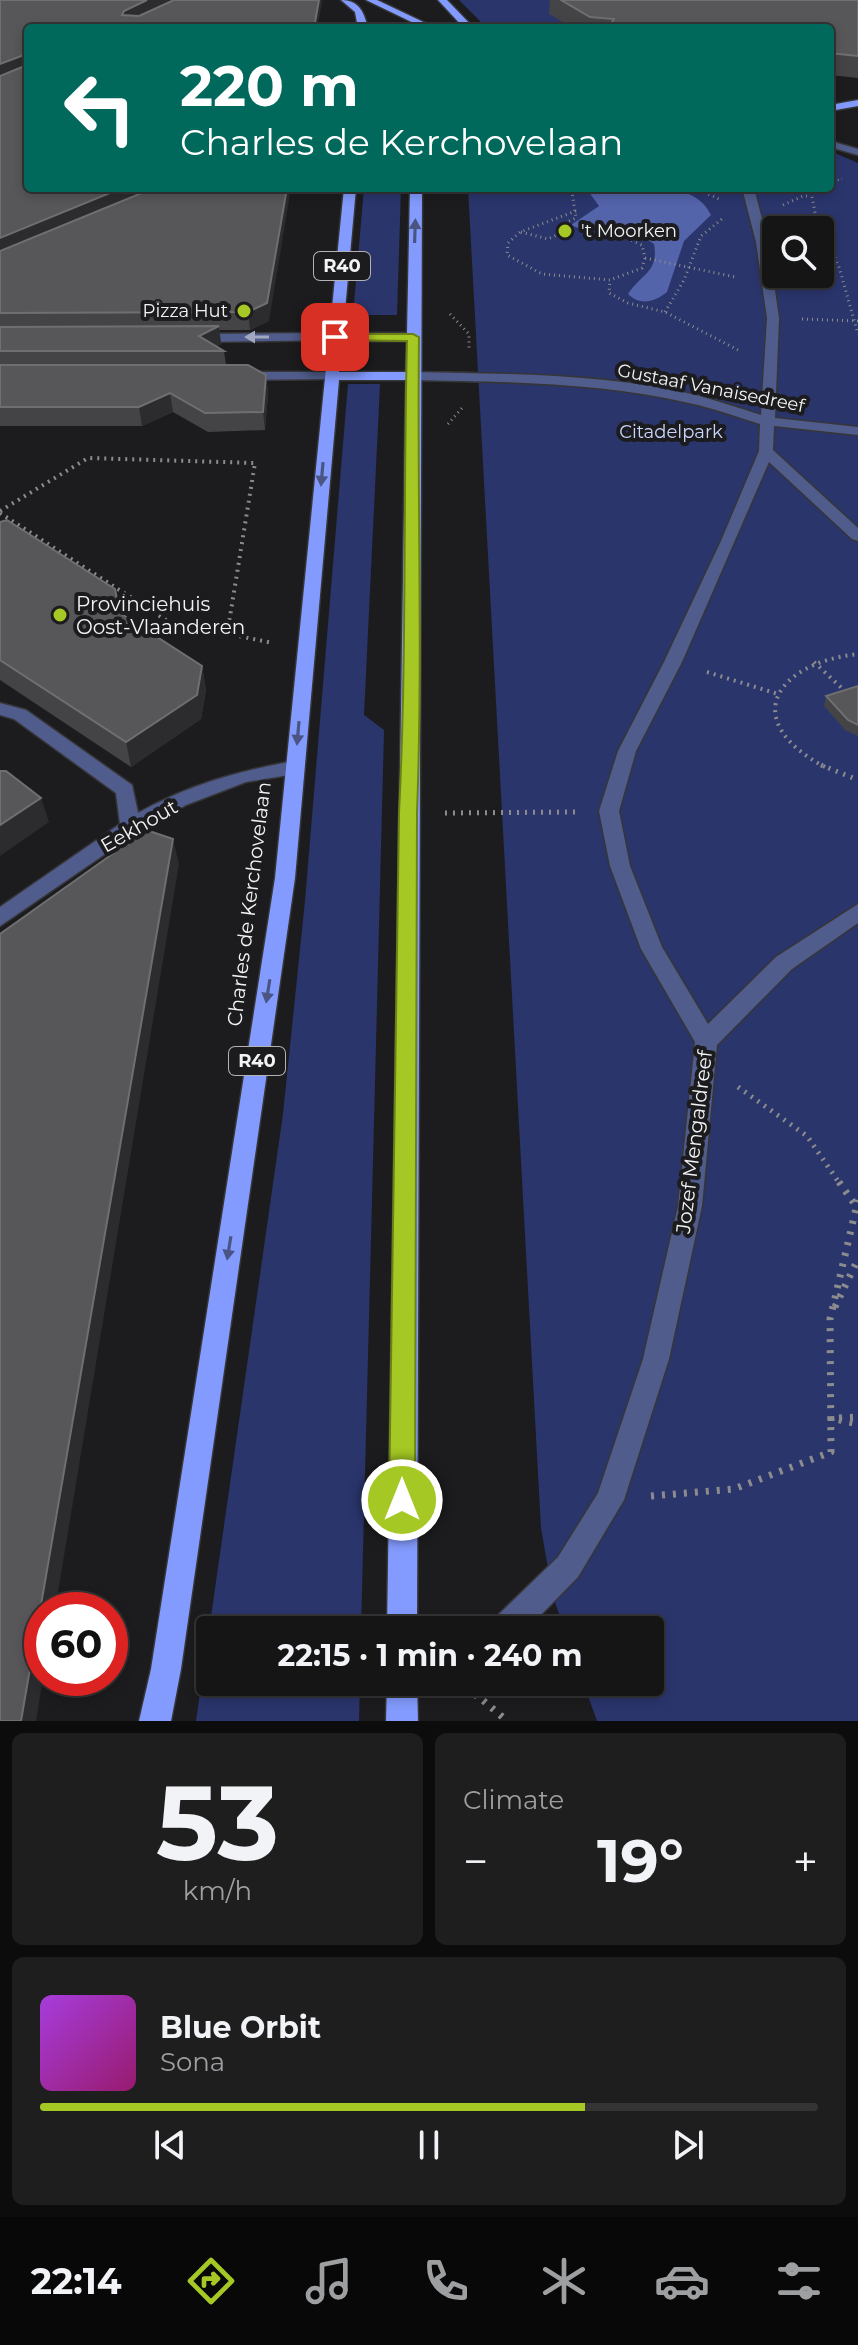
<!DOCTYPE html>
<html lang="en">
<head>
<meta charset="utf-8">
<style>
	:root { --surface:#151516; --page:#1e1e1f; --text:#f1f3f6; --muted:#9d9fa1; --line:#343435; --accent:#a5c824 }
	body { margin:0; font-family:Montserrat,sans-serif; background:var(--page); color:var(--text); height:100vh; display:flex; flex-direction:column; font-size:30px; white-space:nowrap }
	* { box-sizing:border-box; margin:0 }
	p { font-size:26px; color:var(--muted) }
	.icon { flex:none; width:44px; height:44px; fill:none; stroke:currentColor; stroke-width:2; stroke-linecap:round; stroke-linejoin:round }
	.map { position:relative; height:1721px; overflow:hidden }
	.panel { display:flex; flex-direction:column; gap:12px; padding:12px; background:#0c0c0c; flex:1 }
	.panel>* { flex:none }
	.guide { position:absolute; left:24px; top:24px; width:810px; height:168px; border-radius:8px; box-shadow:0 4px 12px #0003,0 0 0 2px var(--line); background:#00695c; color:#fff; overflow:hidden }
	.buttons { position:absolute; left:762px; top:216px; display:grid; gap:16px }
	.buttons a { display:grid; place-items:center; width:72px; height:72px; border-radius:8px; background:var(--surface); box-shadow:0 4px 12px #0003,0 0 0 2px var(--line); font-size:40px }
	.speed { position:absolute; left:24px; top:1592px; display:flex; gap:16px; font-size:40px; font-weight:700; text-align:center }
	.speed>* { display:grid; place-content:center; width:104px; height:104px; border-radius:50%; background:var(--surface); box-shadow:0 4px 12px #0003,0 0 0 2px var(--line); line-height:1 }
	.speed .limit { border:12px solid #d22; background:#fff; color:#111 }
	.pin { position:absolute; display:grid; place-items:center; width:68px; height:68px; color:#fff; margin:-34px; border-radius:16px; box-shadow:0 4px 12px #0006 }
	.me { position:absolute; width:88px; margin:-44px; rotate:0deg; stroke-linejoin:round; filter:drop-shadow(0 0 6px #0008) }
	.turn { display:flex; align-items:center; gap:28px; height:168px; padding:0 24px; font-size:36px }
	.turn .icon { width:104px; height:104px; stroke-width:2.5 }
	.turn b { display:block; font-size:56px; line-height:68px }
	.big { font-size:60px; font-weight:700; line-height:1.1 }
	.panel .card { flex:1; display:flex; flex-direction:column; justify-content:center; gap:12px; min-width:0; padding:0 28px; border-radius:12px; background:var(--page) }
	.panel .dial { align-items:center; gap:0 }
	.dial b { font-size:104px; line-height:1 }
	.song { display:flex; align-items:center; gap:24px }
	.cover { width:96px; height:96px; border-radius:12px; background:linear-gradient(135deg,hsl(280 70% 55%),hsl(320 70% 35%)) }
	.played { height:8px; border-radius:4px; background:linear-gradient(90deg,var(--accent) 70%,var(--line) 70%) }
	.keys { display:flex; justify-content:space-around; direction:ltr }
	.heat { display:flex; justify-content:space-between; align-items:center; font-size:44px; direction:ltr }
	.panel .tiles { flex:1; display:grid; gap:12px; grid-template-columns:1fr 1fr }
	.card:last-child { grid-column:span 2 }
	.trip { position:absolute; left:196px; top:1616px; width:468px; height:80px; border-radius:8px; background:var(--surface); box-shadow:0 4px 12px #0003,0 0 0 2px var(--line); font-weight:700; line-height:80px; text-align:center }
	.menu { display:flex; height:128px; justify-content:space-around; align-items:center; background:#080809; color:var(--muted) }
	.menu .icon { width:56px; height:56px }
	.menu .current { color:var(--accent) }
	.menu b { font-size:36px; color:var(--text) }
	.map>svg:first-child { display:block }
</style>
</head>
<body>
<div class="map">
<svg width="858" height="1721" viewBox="0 0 858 1721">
	<rect width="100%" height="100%" fill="#1c1c1e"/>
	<path fill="#2a356c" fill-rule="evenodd" d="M 459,0 L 559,0 L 580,28 L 487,28 Z
		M 830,151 L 858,163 L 858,1721 L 597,1721 L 583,1682 L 650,1682 L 650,1630 L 565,1630 L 553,1597 L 541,1528 L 468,188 L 830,188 ZM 776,230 L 820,230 L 820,274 L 776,274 Z
		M 364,188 L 401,188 L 397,315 L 353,315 Z
		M 348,384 L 380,384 L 364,715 L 384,730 L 361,1630 L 210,1630 L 210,1682 L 360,1682 L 359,1721 L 196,1721 L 283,1114 L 305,901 Z"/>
	<path fill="#5464ab" d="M 586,188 C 624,188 692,175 711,215 L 684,241 L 667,292 C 655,302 640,306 628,294 C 642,273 659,272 654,244 C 642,236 632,229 617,228 C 599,228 588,233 571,225 L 599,206 Z"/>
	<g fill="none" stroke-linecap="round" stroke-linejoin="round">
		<defs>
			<path id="minor" d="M 830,141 L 858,149 L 858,155 L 830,147 Z
				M 742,188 L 754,188 L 768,242 L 779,318 L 775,418 L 858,427 L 858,435 L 774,426 L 773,450 L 858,528 L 858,541 L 852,539 L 769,462 L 682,662 L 636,751 L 619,811 L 630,866 L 662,947 L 708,1024 L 776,957 L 858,904 L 858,923 L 792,969 L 717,1045 L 702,1206 L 669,1359 L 624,1500 L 578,1577 L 526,1630 L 490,1630 L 494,1619 L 558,1557 L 598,1493 L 643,1359 L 678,1206 L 695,1042 L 641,949 L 610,866 L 599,811 L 618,751 L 664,662 L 721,541 L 759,451 L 760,424 C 737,417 713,408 689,403 C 599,382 505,382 413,380 L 406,376 L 413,372 C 507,374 604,373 696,395 C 718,401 739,408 761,415 L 767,318 L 756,242 Z
				M 335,333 L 340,334 L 340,340 L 195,342 L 188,338 L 195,334 Z
				M 332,372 L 339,376 L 337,379 L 240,380 L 233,376 L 240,372 Z
				M 0,703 L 26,710 L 132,785 L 138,813 C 188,785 238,771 294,761 L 303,768 L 301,773 L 246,782 L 186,805 L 124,841 L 0,926 L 0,907 L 120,824 L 116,793 L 14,719 L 0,715 Z"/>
			<path id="major" d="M 341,0 C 359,0 364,12 368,28 L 358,28 L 355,12 Z
				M 366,0 L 377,0 L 436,28 L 424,28 Z
				M 438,0 L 447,0 L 474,28 L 464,28 Z
				M 858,100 L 858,106 L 830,111 L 830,105 Z
				M 344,188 L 356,188 L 343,333 L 407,333 L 410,188 L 422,188 L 417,1630 L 387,1630 L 406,380 L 339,380 L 295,878 L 181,1669 L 171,1721 L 139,1721 L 151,1669 L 275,878 ZM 342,341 L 407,341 L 406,372 L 339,372 Z
				M 387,1682 L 417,1682 L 418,1721 L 386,1721 Z"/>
		</defs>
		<use href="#minor" stroke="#363638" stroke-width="3"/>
		<use href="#major" stroke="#363638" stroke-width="3"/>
		<path stroke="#8c8c8e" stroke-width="2" stroke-dasharray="1 3" stroke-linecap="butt" d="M 830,182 L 842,179
			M 569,188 L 572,194
			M 694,188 L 708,194
			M 810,188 L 811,194"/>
		<path stroke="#8c8c8e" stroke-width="3" stroke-dasharray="1 4" stroke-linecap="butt" d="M 704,192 L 719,199
			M 811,192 L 815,212 L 839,267 L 858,334
			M 783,205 L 803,196 L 811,196
			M 576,211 L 520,232 L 508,243 L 507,255 L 542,274 L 610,280 L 609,293 L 628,303 L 665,312 L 740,351
			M 569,221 L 576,218 L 572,192
			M 521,232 L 548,239 L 557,235
			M 598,234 L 615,233 L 642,245 L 645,258 L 642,268 L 610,280
			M 645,258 L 735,277
			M 665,312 L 684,280 L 701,236 L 722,219
			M 450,314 L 469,334 L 469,348
			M 802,319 L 858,321
			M 448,424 L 462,408"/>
		<path stroke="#8c8c8e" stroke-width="4" stroke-dasharray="2 5" stroke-linecap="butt" d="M 0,511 L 88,458 L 255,463 L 227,635
			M 0,513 L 169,622 L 273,643
			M 814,662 L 847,693
			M 707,672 L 778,694
			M 825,767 C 738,721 775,663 858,654"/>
		<path stroke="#8c8c8e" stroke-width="5" stroke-dasharray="2 6" stroke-linecap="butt" d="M 821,765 L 858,780
			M 445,813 L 575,812
			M 738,1087 L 807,1136 L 840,1184"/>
		<path stroke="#8c8c8e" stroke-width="7" stroke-dasharray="3 8" stroke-linecap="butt" d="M 839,1182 L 856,1206
			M 835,1307 L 858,1259
			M 839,1418 L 858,1417
			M 831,1421 L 831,1418 L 858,1424
			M 651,1496 L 734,1489 L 831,1452 L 830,1319 L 858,1200
			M 443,1684 L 478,1696 L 507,1721"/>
		<use href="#minor" fill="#505c8b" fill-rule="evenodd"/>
		<use href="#major" fill="#839bfe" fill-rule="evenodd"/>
	</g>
	<path fill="#444447" d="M 0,0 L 322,0 L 322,3 L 28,28 L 269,321 L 250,330 L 219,330 L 221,344 L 217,346 L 224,351 L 226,365 L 266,375 L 268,394 L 265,430 L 208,432 L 173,412 L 142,426 L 0,426 Z
		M 550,0 L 858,0 L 858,78 L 830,75 L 830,28 L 573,28 L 549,14 Z
		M 0,522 L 121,613 L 202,666 L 206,690 L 201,719 L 131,767 L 0,680 Z
		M 858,686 L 858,736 L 845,730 L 824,706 L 826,696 Z"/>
	<path fill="#2c2c2f" d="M 147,0 L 181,0 L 126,25 L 122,15 L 124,11 Z
		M 319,0 L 322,0 L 322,3 L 317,28 L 314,28 Z
		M 24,55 L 27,70 L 0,81 L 0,64 Z
		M 122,188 L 165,188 L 0,257 L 0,238 Z
		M 287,188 L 291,188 L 269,321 L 250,330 L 248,312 Z
		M 219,326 L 221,344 L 208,351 L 199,336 Z
		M 266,375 L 268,394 L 265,430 L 263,412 Z
		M 170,393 L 173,412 L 142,426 L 139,407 Z
		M 202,666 L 206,690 L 201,719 L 131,767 L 126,742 Z
		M 41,798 L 49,822 L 0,856 L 0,825 Z
		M 173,839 L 179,864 L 55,1610 L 42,1610 L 42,1678 L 43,1678 L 36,1721 L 21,1721 Z"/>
	<path fill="#57575a" stroke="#6f6f72" stroke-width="2" d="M 0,0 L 147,0 L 124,11 L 122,15 L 139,16 L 174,0 L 319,0 L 314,28 L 28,28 L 28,188 L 122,188 L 0,238 L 0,76 L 27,65 L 28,58 L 24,55 L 0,64 Z
		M 561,0 L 858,0 L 858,56 L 830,53 L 830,28 L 608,28 L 614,19 L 590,17 Z
		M 154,188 L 287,188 L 267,303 L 248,312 L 0,313 L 0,251 Z
		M 219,326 L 199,336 L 224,351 L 0,351 L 0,327 Z
		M 0,365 L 248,365 L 266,375 L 263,412 L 205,413 L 170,393 L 139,407 L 0,407 Z
		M 7,520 L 115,589 L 120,613 L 202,666 L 197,695 L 126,742 L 0,660 L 0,522 Z
		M 858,686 L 858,725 L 848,720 L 826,696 Z
		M 0,771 L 6,771 L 41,798 L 0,825 Z
		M 146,830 L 173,839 L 21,1721 L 0,1721 L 0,934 Z"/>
	<defs><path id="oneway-solid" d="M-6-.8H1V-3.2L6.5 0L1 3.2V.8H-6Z" transform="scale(2)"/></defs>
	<g fill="#4a5583">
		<use href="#oneway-solid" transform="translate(415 231) rotate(-88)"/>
		<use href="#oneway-solid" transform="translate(322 474) rotate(95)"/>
		<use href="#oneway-solid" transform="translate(298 733) rotate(95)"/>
		<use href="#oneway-solid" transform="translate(268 991) rotate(99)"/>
		<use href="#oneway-solid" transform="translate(229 1248) rotate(99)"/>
	</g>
	<use fill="#a1a8c0" href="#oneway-solid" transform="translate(257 337) rotate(180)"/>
	<path fill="#a5c824" stroke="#6b8217" stroke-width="2" d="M 335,334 L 413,334 L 419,337 C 417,496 423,654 417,813 L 415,1500 L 411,1509 L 402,1513 L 393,1509 L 389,1500 L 399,813 C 407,656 403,498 407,341 L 331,340 L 331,335 Z"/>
	<g fill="#a5c824" stroke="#1c1c1e" stroke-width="3">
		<circle cx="565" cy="231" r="8"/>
		<circle cx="244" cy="311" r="8"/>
		<circle cx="60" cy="615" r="8"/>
	</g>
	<g text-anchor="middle" stroke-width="8" stroke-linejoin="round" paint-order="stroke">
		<g font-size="18" fill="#f2f3f4" stroke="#1c1c1e" text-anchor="start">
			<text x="581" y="237">'t Moorken</text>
			<text x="228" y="317" text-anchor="end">Pizza Hut</text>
		</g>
		<g fill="#1c1c1e" stroke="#b2b2b4" stroke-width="2">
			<rect x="314" y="252" width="56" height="28" rx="6"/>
			<rect x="229" y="1047" width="56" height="28" rx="6"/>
		</g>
		<g font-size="18" font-weight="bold" fill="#f2f3f4">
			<text x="342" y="272">R40</text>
			<text x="257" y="1067">R40</text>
		</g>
		<g font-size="18" fill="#f2f3f4" stroke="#1c1c1e">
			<text transform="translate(711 388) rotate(11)" y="6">Gustaaf Vanaisedreef</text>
		</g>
		<g font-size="18" fill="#cad6ff" stroke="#1c1c1e">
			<text x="671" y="438">Citadelpark</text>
		</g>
		<g font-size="20" fill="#f2f3f4" stroke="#1c1c1e" text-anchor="start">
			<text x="76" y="611">Provinciehuis<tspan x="76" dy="23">Oost-Vlaanderen</tspan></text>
		</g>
		<g font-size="20" fill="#f2f3f4" stroke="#1c1c1e">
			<text transform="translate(139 826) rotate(-30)" y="7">Eekhout</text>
			<text transform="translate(249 904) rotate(-83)" y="7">Charles de Kerchovelaan</text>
			<text transform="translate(694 1142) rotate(-83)" y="7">Jozef Mengaldreef</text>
		</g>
	</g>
</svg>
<div class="buttons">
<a><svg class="icon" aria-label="search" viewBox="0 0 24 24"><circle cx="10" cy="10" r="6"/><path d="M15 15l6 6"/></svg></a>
</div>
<div class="speed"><div class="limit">60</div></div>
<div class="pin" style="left:335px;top:337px;background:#d93025"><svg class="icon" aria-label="arrive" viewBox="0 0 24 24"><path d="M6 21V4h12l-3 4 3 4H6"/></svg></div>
<svg class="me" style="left:402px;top:1500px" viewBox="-20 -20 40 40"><circle r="17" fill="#a5c824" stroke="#fff" stroke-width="3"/><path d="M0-11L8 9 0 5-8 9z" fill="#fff"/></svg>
<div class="trip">22:15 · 1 min · 240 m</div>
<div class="guide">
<div class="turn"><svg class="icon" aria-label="left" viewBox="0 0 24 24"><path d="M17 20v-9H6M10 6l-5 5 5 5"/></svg><div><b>220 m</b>Charles de Kerchovelaan</div></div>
</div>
</div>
<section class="panel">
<div class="tiles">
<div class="card dial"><b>53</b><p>km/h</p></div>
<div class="card"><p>Climate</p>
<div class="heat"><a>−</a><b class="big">19°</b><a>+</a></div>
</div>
<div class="card">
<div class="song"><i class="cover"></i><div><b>Blue Orbit</b><p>Sona</p></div></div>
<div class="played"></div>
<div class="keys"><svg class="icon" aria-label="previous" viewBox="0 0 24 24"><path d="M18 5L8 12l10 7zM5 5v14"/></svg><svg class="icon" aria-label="pause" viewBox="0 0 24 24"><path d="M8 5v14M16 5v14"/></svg><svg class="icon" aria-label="next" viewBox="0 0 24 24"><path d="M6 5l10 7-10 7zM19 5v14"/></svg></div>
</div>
</div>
</section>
<nav class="menu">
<b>22:14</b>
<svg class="icon current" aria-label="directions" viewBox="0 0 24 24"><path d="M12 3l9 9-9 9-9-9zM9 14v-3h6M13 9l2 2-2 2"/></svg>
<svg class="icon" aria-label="music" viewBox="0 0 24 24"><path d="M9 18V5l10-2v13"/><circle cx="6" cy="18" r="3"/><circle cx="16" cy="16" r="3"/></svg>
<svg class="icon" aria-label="phone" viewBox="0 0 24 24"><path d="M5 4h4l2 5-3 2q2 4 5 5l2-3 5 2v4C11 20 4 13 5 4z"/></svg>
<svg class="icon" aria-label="climate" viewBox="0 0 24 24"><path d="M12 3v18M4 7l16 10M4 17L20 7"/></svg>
<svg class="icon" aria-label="car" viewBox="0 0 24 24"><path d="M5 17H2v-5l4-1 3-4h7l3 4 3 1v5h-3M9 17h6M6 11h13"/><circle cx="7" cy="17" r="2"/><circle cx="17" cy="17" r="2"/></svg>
<svg class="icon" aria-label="filters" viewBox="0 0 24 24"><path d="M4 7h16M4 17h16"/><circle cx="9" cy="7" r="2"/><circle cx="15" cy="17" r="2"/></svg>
</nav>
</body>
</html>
